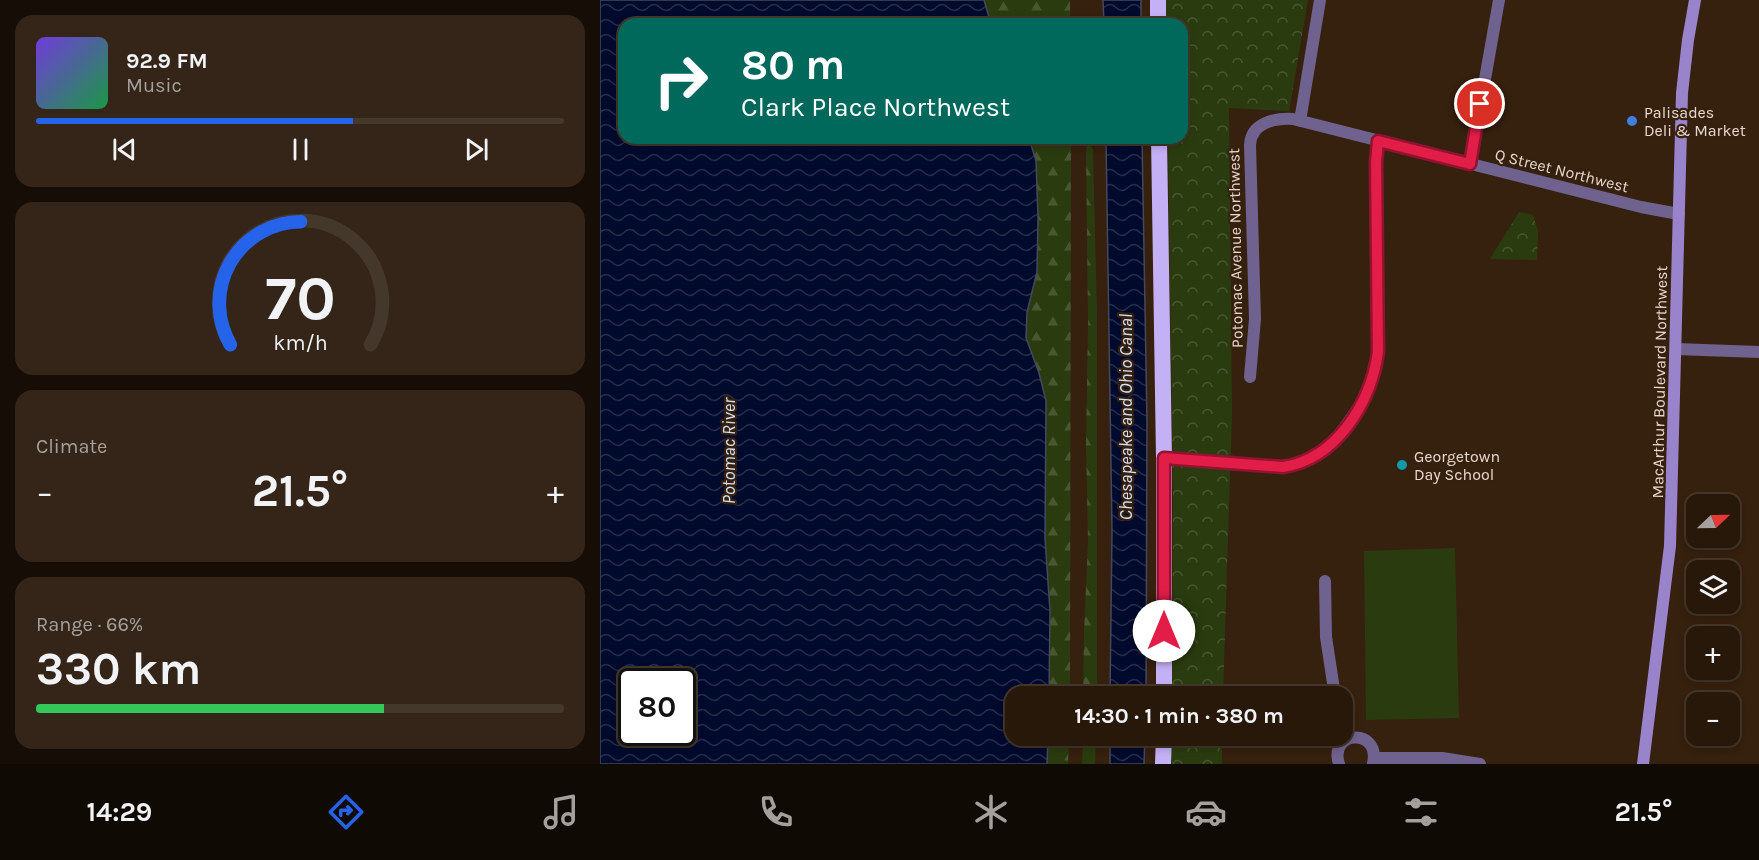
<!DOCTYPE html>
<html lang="en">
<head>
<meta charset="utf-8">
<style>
	:root { --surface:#28180a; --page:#342518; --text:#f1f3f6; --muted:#a5a09c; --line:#44372b; --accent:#2563eb }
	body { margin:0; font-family:Karla,sans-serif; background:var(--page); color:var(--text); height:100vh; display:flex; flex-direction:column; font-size:22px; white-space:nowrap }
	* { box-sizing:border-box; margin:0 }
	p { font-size:20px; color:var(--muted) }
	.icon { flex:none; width:33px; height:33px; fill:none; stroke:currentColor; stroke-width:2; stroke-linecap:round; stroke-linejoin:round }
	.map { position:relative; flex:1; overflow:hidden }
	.details { display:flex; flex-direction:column; gap:15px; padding:15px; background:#160d06; width:600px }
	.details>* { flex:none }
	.hud { position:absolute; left:18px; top:18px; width:570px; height:126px; border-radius:18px; box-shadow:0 3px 9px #0003,0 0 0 2px var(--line); background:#00695c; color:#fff; overflow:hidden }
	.needle { width:39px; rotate:68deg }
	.buttons { position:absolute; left:1086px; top:494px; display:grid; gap:12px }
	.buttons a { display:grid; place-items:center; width:54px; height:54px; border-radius:12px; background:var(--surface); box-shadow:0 3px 9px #0003,0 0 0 2px var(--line); font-size:30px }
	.speed { position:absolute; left:18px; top:668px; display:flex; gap:12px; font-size:30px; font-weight:700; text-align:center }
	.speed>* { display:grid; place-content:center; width:78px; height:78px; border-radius:50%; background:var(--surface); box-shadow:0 3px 9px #0003,0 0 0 2px var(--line); line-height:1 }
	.speed .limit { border:3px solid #111; border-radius:9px; background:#fff; color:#111 }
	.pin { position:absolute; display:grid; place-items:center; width:51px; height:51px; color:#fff; margin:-26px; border:3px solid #fff; border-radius:50%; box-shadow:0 2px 6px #0007 }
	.me { position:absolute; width:66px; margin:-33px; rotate:0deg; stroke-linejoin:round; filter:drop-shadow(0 0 4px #0008) }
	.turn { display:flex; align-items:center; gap:21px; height:126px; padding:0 24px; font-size:27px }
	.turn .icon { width:78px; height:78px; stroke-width:2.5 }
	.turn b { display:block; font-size:42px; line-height:51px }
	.big { font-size:45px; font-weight:700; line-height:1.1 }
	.details .widget { flex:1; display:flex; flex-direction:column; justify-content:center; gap:9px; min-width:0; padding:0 21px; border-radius:18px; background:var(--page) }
	.details .dial { align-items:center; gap:0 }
	.dial svg { height:156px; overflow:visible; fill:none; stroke:var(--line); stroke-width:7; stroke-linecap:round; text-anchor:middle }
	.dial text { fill:var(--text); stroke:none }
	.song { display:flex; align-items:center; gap:18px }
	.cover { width:72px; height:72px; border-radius:9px; background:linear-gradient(135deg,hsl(260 70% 55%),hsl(140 70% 35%)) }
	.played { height:6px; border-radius:3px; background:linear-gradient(90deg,var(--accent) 60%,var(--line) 60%) }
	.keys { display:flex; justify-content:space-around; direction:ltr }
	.heat { display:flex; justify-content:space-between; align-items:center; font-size:33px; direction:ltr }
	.charge { height:9px; border-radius:4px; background:linear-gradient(90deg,#34c759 66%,var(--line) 0) }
	.trip { position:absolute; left:405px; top:686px; width:348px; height:60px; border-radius:18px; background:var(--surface); box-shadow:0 3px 9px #0003,0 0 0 2px var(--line); font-weight:700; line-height:60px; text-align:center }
	.tabs { display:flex; height:96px; justify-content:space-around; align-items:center; background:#100a04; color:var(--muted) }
	.tabs .icon { width:42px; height:42px }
	.tabs .selected { color:var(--accent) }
	.tabs b { font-size:27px; color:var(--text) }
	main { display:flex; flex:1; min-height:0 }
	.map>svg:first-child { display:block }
</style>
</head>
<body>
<main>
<section class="details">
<div class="widget">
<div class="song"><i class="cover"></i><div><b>92.9 FM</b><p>Music</p></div></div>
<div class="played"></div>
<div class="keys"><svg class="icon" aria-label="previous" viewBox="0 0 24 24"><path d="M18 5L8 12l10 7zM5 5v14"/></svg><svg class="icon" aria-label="pause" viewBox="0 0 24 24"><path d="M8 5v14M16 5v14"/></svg><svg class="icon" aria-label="next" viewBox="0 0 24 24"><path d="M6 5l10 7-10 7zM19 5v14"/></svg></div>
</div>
<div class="widget dial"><svg viewBox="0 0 100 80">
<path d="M14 69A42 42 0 1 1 86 69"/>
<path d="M14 69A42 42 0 0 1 50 6" stroke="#2563eb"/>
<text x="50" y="56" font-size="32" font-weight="700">70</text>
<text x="50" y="72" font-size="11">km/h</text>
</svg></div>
<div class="widget"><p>Climate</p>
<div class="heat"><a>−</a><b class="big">21.5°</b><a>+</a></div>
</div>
<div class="widget"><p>Range · 66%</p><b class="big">330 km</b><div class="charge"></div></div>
</section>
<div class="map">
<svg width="1159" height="764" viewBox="0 0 1159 764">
	<defs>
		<pattern id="forest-firs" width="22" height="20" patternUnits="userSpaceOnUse" patternTransform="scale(1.5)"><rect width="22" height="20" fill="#2a3c0f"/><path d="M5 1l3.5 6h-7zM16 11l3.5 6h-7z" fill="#495731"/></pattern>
		<pattern id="park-crowns" width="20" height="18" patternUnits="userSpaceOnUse" patternTransform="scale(1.5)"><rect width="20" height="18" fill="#2a3c0f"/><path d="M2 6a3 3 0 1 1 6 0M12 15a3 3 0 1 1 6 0" fill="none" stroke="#495731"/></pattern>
		<pattern id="water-waves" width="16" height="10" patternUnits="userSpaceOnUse" patternTransform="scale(1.5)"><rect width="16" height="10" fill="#000a2d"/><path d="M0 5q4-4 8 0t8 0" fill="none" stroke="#252d4a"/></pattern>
	</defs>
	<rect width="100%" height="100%" fill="#36200e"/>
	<path fill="#2a3c0f" d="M 855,548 L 859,718 L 766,720 L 764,551 Z"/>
	<path fill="url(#forest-firs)" d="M 384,0 L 470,0 L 470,24 L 391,24 Z
		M 429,138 L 471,138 L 470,696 L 449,696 L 450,611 L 445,539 L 446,401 L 439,373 L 426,338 L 427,312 L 437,272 L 438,218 L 436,161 Z
		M 487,144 L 490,144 L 493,150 L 497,314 L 497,696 L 483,696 L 484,632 L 488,541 L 486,446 L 488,322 L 486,156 Z
		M 448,735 L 469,735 L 468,764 L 447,764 Z
		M 483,735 L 496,735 L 495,764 L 482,764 Z"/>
	<path fill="url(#park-crowns)" d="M 566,0 L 708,0 L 689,111 L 629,108 L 632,413 L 623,696 L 572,696 L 573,498 L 568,138 L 582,138 L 582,24 L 566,24 Z
		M 919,212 L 933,215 L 938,231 L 937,260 L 890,259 Z
		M 571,735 L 622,735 L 622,764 L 571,764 Z"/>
	<path fill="url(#water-waves)" stroke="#45485d" stroke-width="1.5" fill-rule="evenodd" d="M 0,0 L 384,0 L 391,24 L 24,24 L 24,138 L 429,138 L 436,161 L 438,218 L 437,272 L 427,312 L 426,338 L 439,373 L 446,401 L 445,539 L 450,611 L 449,696 L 416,696 L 416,735 L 448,735 L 447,764 L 0,764 ZM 32,681 L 82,681 L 82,732 L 32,732 Z
		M 503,0 L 541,0 L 541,24 L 504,24 Z
		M 506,138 L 542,138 L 547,422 L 546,696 L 510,696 L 512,531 Z
		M 510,735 L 545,735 L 544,764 L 510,764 Z"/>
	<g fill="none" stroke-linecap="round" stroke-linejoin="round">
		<path stroke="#6f628e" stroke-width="12" d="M 700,121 L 720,0
			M 870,164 L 899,0
			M 1076,349 L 1159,352
			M 650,377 L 655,319 L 650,145 C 651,123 674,118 693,119 L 1041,207 L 1079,214
			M 564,458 L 675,467 L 698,464 L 712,458 L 725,450 L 737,438 L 764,400 L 774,373 L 778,352 L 776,156 L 778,141
			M 725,581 L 726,637 L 735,696
			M 774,758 L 842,758 L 880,764
			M 739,764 C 728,730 781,728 773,763"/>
		<path stroke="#9983ca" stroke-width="12" d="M 1043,764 L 1070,546 L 1082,93 L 1088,40 L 1095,0"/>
		<path stroke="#c4b0f4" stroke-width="16" d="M 558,0 L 558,24
			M 559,138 L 564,458 L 564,696
			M 563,764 L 564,735"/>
	</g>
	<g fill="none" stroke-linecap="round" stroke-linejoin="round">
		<defs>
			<path id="route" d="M 564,631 L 564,458 L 683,467 C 737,459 771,402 778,352 L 776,162 L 778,141 L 870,164 L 880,104"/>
		</defs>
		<use href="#route" stroke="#92132f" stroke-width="15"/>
		<use href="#route" stroke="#e11d48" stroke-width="10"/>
	</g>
	<circle fill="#3f7fe0" stroke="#36200e" stroke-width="2" cx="1032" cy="121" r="6"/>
	<circle fill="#0f9aa8" stroke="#36200e" stroke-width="2" cx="802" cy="465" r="6"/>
	<g text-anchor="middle" stroke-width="4.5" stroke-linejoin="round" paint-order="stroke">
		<g font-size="16" fill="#e7d8cd" stroke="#36200e" text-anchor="start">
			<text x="1044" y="118">Palisades<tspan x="1044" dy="18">Deli &amp; Market</tspan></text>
			<text x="814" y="462">Georgetown<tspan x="814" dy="18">Day School</tspan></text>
		</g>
		<g font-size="16" fill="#e7d8cd" stroke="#36200e">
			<text transform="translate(962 170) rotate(14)" y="6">Q Street Northwest</text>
			<text transform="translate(635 248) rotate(-91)" y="6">Potomac Avenue Northwest</text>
			<text transform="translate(1059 382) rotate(-89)" y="6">MacArthur Boulevard Northwest</text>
		</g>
		<g font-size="18" font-style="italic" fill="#d5e0f0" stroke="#36200e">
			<text transform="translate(526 417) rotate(-90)" y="6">Chesapeake and Ohio Canal</text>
			<text transform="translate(129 451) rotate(-90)" y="6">Potomac River</text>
		</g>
	</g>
</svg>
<div class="buttons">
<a><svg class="needle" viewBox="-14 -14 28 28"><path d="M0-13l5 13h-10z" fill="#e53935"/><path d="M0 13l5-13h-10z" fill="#a5a09c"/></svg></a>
<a><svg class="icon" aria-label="layers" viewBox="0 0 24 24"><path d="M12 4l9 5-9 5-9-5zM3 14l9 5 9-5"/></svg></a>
<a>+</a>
<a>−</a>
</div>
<div class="speed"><div class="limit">80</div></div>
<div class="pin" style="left:880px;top:104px;background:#d93025"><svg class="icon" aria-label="arrive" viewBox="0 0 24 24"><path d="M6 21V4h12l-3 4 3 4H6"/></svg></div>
<svg class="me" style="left:564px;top:631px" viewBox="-20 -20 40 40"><circle r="19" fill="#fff"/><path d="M0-13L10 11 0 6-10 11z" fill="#e11d48"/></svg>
<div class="trip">14:30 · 1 min · 380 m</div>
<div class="hud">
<div class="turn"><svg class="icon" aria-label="right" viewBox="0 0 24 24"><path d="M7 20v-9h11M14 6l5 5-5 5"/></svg><div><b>80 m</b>Clark Place Northwest</div></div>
</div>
</div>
</main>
<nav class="tabs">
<b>14:29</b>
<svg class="icon selected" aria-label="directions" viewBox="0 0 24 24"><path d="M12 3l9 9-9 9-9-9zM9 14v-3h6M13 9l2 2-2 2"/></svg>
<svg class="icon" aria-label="music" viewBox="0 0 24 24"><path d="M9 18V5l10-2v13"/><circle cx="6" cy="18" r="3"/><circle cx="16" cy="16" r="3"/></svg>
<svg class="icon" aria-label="phone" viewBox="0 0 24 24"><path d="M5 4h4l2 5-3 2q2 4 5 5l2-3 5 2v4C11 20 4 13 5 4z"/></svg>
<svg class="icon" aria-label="climate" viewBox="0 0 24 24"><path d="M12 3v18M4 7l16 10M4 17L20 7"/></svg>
<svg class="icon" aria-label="car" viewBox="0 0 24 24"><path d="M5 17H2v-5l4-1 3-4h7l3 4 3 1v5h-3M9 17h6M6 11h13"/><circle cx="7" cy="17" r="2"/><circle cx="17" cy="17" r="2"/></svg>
<svg class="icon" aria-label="filters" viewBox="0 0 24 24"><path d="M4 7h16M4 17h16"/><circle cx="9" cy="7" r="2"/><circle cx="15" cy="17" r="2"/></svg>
<b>21.5°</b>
</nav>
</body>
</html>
